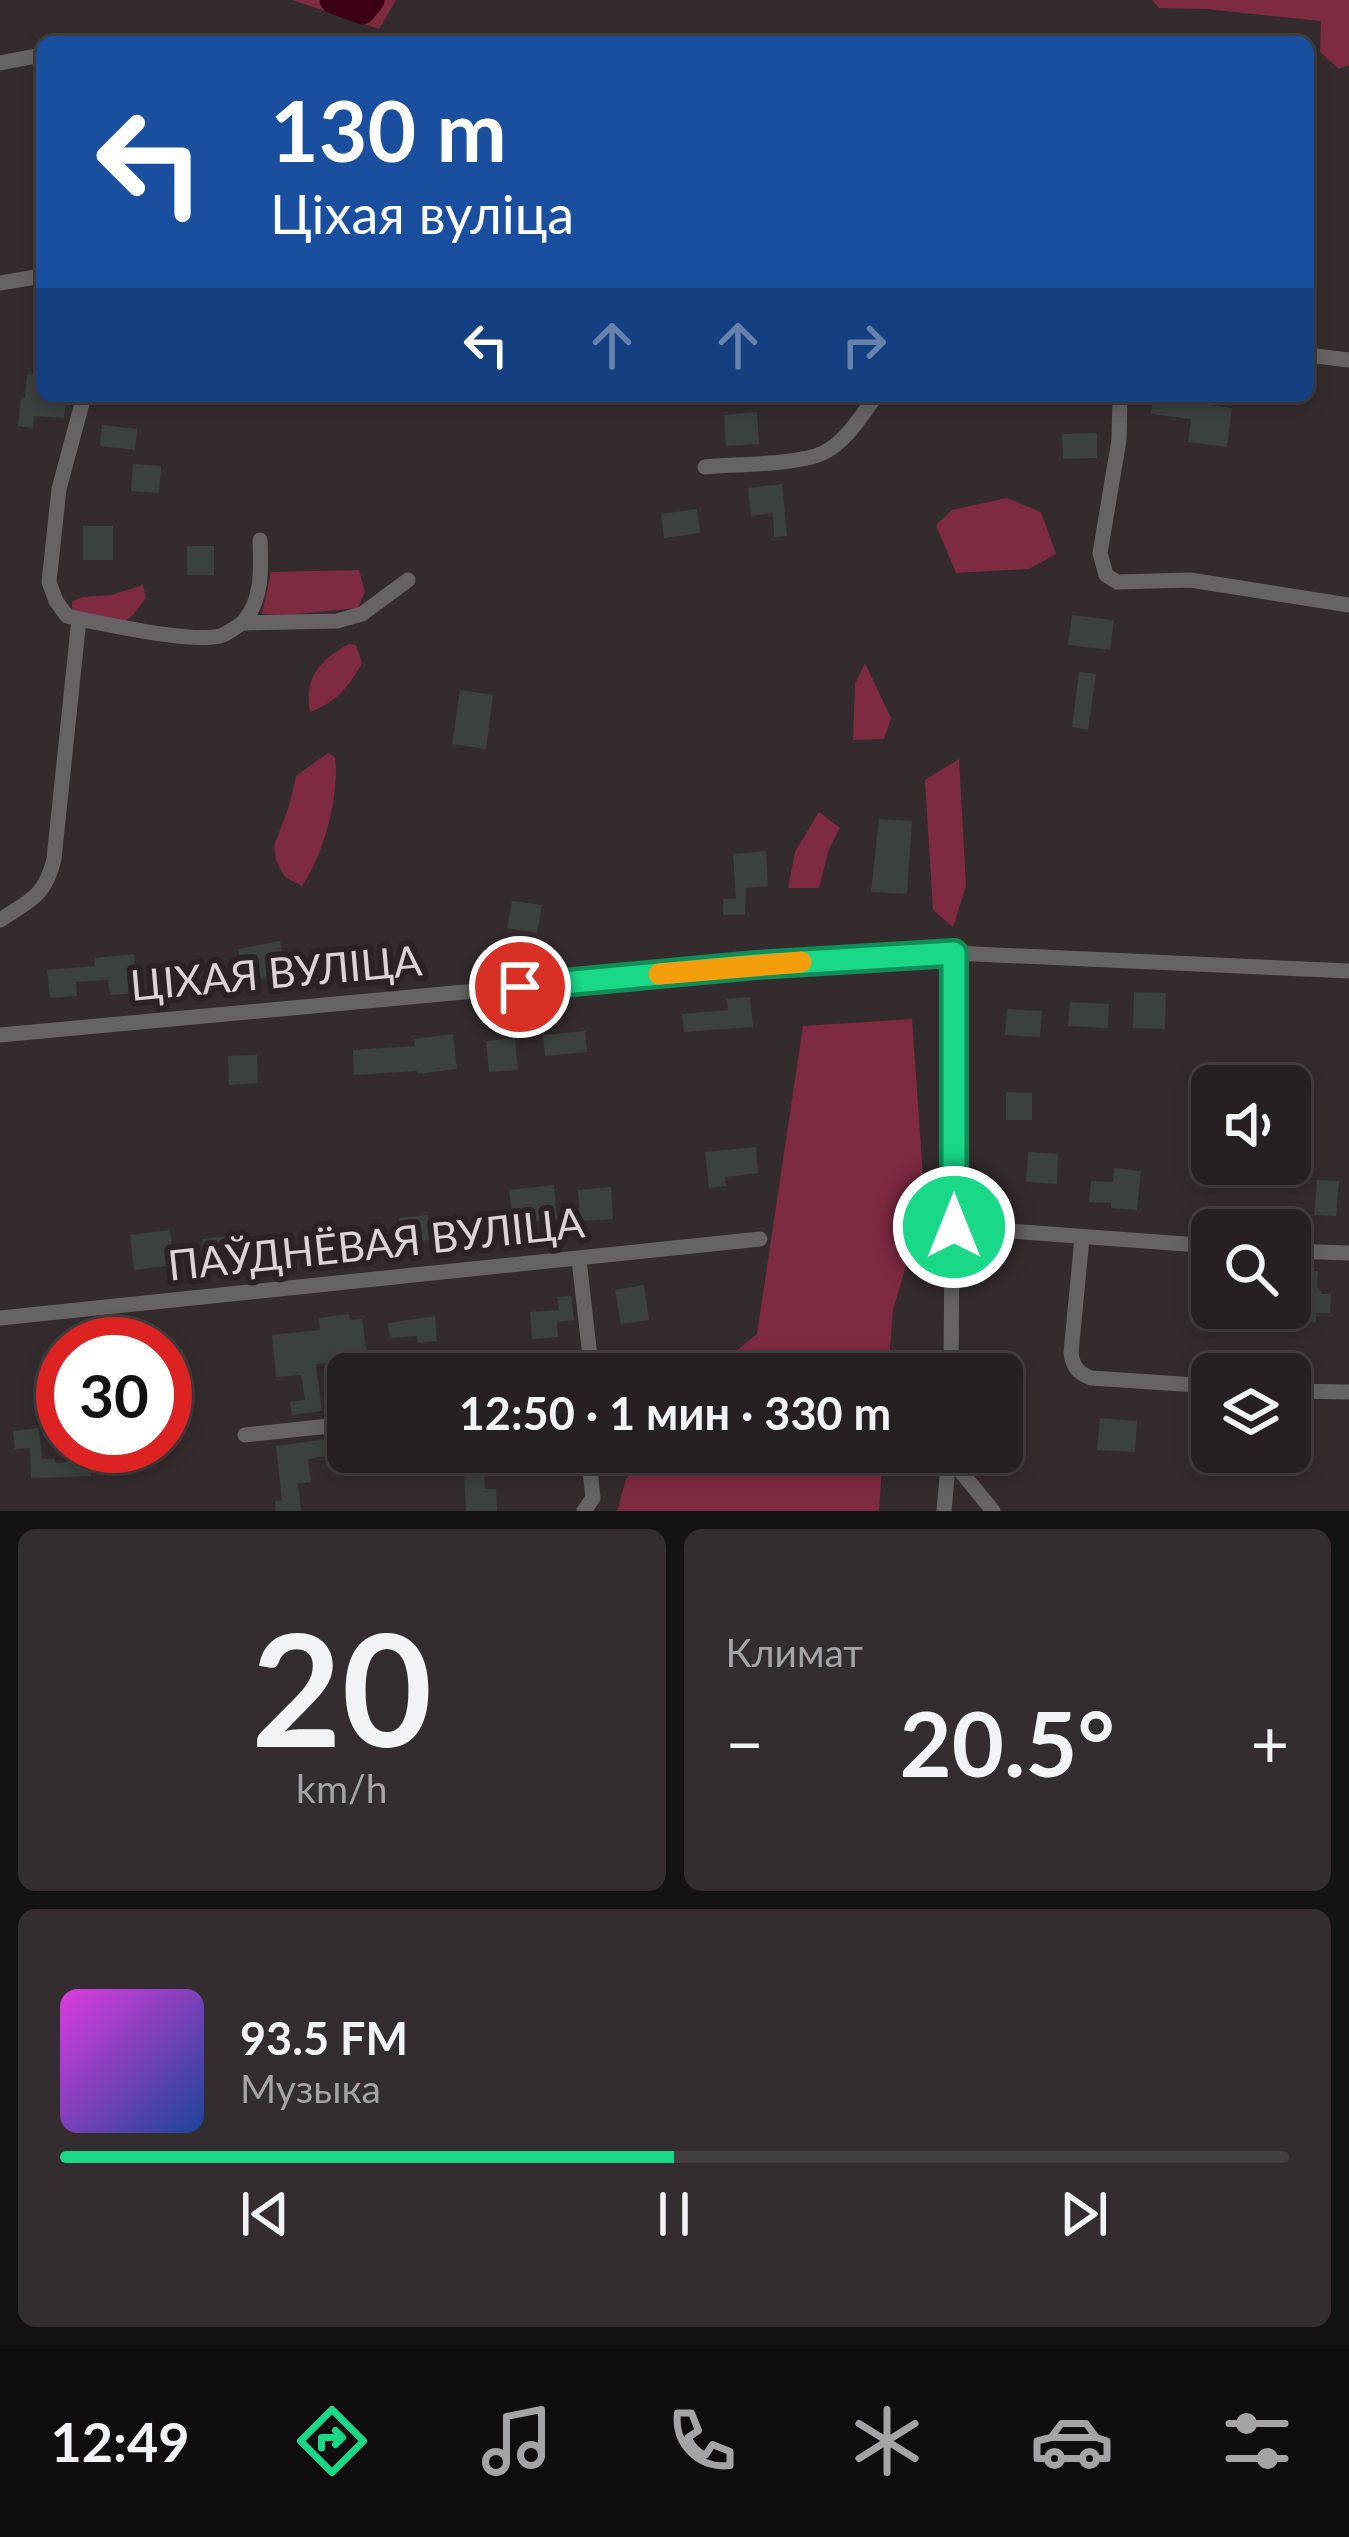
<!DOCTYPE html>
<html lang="ru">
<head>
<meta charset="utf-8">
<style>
	:root { --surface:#272022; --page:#332d2f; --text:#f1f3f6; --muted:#a4a3a5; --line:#433e40; --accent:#19d989 }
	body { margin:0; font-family:Lato,sans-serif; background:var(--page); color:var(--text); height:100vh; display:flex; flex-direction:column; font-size:45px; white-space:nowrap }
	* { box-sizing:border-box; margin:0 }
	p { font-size:39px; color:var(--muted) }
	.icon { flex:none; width:66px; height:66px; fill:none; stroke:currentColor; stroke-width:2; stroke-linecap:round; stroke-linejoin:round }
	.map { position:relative; height:1511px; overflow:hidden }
	.side { display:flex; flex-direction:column; gap:18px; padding:18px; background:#151213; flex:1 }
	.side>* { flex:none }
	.banner { position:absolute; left:36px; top:36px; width:1278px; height:366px; border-radius:18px; box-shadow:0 6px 18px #0003,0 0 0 3px var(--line); background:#1a4fa0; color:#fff; overflow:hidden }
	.tools { position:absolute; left:1191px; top:1065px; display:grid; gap:24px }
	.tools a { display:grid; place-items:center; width:120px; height:120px; border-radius:18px; background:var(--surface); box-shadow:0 6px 18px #0003,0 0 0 3px var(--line); font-size:60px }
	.speed { position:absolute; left:36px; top:1317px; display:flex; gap:24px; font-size:60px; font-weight:700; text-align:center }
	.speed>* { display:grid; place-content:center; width:156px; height:156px; border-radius:50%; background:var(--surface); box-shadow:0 6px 18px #0003,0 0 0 3px var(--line); line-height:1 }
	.speed .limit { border:18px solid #d22; background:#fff; color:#111 }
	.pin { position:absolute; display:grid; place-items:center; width:102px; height:102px; color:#fff; margin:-51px; border:6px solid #fff; border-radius:50%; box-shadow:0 3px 12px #0007 }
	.me { position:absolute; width:132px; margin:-66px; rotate:0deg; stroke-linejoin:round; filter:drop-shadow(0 0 9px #0008) }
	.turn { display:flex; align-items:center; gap:42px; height:252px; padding:0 36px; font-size:54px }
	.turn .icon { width:156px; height:156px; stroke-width:2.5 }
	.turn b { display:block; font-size:84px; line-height:102px }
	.lanes { display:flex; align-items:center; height:114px; padding:0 36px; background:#0003; justify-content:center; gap:60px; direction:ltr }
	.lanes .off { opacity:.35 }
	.big { font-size:90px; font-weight:700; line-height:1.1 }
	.side .widget { flex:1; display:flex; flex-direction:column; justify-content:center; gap:18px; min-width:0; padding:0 42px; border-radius:18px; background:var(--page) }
	.side .dial { align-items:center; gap:0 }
	.dial b { font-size:156px; line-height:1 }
	.song { display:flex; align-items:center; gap:36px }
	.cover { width:144px; height:144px; border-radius:18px; background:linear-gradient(135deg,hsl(300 70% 55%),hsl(220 70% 35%)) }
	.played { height:12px; border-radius:6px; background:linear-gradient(90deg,var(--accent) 50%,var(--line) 50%) }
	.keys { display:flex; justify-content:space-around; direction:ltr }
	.heat { display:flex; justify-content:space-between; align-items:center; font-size:66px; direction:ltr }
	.side .tiles { flex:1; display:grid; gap:18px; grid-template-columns:1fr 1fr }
	.widget:last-child { grid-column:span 2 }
	.trip { position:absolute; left:327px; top:1353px; width:696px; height:120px; border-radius:18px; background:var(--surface); box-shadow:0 6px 18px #0003,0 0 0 3px var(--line); font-weight:700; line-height:120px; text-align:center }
	.tab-bar { display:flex; height:192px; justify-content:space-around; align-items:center; background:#100d0e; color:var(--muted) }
	.tab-bar .icon { width:84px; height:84px }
	.tab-bar .on { color:var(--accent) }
	.tab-bar b { font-size:54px; color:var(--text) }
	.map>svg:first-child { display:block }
</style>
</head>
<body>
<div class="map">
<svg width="1349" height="1511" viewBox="0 0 1349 1511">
	<rect width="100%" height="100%" fill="#342b2d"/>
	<path fill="#7e2a41" d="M 292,0 L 396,0 L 379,29 Z
		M 1152,0 L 1349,0 L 1349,65 L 1339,69 L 1320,52 L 1321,21 L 1206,9 L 1159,8 Z
		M 1007,498 L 1041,512 L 1056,554 L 1029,569 L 956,573 L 936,525 L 952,510 Z
		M 359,570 L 365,592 L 358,608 L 288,615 L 262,614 L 271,572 Z
		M 143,585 L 146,598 L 133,615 L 121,624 L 72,610 L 72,602 L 82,597 L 112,595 Z
		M 349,644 L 356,645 L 362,663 C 349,687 335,703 310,712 C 304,677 320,660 349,644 Z
		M 865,663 L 891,718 L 884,739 L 853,740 L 855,684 Z
		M 328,753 L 335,757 C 340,794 324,855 302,886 L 285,877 L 276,861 L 274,846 L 289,806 L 296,776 Z
		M 959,759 L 966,886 L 953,927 L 933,910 L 925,780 Z
		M 819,812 L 840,828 L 829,849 L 819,888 L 788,888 L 795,852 Z
		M 912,1019 L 925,1205 L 893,1309 L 888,1374 L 708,1374 L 757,1334 L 803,1026 Z
		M 645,1452 L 883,1452 L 879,1511 L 617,1511 L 626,1479 Z"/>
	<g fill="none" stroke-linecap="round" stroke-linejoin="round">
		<path stroke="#3b0013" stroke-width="27" d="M 333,0 L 362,11 L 371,0"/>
	</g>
	<path fill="#3b423e" d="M 27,374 L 42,376 L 42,396 L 67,396 L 64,418 L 34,416 L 33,428 L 18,426 L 21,398 L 25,398 Z
		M 1153,396 L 1178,396 L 1178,401 L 1232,408 L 1227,447 L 1188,442 L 1191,419 L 1151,414 Z
		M 757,412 L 759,444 L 726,446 L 724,415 Z
		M 102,425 L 137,429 L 135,450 L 100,446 Z
		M 1097,433 L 1097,458 L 1063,459 L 1062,434 Z
		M 133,464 L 161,466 L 159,493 L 131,491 Z
		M 782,484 L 787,536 L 774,537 L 773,513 L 751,516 L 748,488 Z
		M 697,509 L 700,533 L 664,538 L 661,514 Z
		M 83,526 L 113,526 L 113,560 L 83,560 Z
		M 187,546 L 214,546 L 214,575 L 187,575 Z
		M 1072,615 L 1114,620 L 1110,650 L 1068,645 Z
		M 1079,672 L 1096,674 L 1088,730 L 1072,727 Z
		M 460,690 L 493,695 L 486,749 L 452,744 Z
		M 879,819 L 912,821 L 907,894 L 871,892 Z
		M 766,851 L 768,886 L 746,888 L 745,915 L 723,915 L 723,899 L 736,899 L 733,854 Z
		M 512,901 L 542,905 L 537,933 L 507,928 Z
		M 280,941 L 286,974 L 244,981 L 238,949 Z
		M 134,954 L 137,993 L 110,995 L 108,980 L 76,982 L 77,996 L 50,998 L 47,970 L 95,966 L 94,958 Z
		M 1134,992 L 1166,993 L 1165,1029 L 1133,1028 Z
		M 750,997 L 753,1027 L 684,1032 L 682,1014 L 728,1010 L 727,999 Z
		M 1070,1002 L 1109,1004 L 1108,1028 L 1068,1026 Z
		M 1007,1009 L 1042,1011 L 1040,1037 L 1005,1035 Z
		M 585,1031 L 587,1052 L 545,1056 L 543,1035 Z
		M 453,1034 L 457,1069 L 418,1074 L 417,1071 L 354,1075 L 353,1050 L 415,1046 L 414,1039 Z
		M 515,1038 L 518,1070 L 489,1072 L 486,1041 Z
		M 257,1055 L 258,1083 L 229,1085 L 228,1056 Z
		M 1006,1092 L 1032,1093 L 1032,1120 L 1006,1120 Z
		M 756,1147 L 758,1173 L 725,1177 L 726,1186 L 709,1188 L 705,1152 Z
		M 1028,1152 L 1058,1154 L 1057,1184 L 1026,1182 Z
		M 1114,1168 L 1141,1171 L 1137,1210 L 1111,1208 L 1111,1203 L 1089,1202 L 1091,1181 L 1113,1182 Z
		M 1317,1180 L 1339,1181 L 1336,1216 L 1314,1215 Z
		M 554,1185 L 557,1219 L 513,1223 L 509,1190 Z
		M 611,1187 L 613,1219 L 580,1221 L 578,1190 Z
		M 428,1215 L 430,1240 L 401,1243 L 399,1218 Z
		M 170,1230 L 174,1265 L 134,1270 L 130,1235 Z
		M 240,1235 L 242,1257 L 205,1261 L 202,1239 Z
		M 1296,1270 L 1318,1271 L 1317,1286 L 1322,1294 L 1331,1294 L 1330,1313 L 1316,1313 L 1316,1322 L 1276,1320 L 1277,1308 L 1290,1308 L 1290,1293 L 1295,1293 Z
		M 644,1285 L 649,1320 L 621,1324 L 615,1290 Z
		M 571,1296 L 574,1320 L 557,1322 L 558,1337 L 532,1339 L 530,1312 L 559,1310 L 557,1297 Z
		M 349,1314 L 350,1320 L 362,1319 L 369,1368 L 342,1372 L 341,1361 L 316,1364 L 322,1411 L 292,1415 L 290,1402 L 305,1400 L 301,1375 L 276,1377 L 272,1335 L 320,1330 L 319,1318 Z
		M 435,1316 L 437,1341 L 418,1343 L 417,1336 L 390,1338 L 388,1323 Z
		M 183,1349 L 185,1370 L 180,1370 L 180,1403 L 165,1404 L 165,1350 Z
		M 1100,1418 L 1137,1421 L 1135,1452 L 1097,1450 Z
		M 39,1428 L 42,1459 L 55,1459 L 56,1463 L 89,1460 L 91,1476 L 31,1478 L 30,1448 L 15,1449 L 13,1431 Z
		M 343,1437 L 346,1453 L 308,1459 L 311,1482 L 298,1484 L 301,1511 L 276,1511 L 275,1501 L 282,1500 L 276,1446 Z
		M 484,1474 L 485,1489 L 496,1489 L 497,1511 L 466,1511 L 464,1475 Z"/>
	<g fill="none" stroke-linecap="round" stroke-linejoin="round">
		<path stroke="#676364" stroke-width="15" d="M 0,63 L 42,55
			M 0,283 L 42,276
			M 1308,355 L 1349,360
			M 1120,396 L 1119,440 L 1100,553 L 1106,575 L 1117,582 L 1190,580 L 1349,605
			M 705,467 C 735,464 797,465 823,453 C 846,442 861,416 876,396
			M 79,619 C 112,625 190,643 220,636 C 226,634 239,626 244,621 C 263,599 261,567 260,540
			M 243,623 L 337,621 L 362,614 L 408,580
			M 0,920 C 30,900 45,897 54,859 L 79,619 L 67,616 L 56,601 L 49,582 L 59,489 L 84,396
			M 0,1035 L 756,965 L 954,953 L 1349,971
			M 954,1227 L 1212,1246
			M 1082,1238 L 1071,1353 C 1073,1367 1078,1373 1091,1378 L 1212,1386
			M 1290,1251 L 1349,1253
			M 579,1260 L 592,1374
			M 0,1318 L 760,1239
			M 951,1374 L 954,953
			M 1290,1391 L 1349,1392
			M 245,1435 L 348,1424
			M 949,1457 L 993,1511
			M 584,1511 L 593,1498 L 588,1452
			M 944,1511 L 949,1455"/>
	</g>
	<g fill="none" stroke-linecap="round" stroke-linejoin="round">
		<defs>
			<path id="route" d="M 520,987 L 756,965 L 954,953 L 954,1227"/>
		</defs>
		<use href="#route" stroke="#108d59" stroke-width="30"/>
		<use href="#route" stroke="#19d989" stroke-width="21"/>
		<path stroke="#f59e0b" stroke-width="21" d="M 659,974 L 801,962"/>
	</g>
	<g text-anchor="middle" stroke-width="12" stroke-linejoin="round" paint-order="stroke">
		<g font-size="42" fill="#dad4d5" stroke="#2a2223">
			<text transform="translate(276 973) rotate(-5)" y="15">ЦІХАЯ ВУЛІЦА</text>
			<text transform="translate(376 1244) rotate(-6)" y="15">ПАЎДНЁВАЯ ВУЛІЦА</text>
		</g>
	</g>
</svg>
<div class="tools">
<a><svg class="icon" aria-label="sound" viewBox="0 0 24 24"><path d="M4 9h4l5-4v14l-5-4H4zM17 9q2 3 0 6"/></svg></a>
<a><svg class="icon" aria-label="search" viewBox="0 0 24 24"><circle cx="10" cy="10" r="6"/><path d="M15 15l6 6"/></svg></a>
<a><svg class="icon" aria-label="layers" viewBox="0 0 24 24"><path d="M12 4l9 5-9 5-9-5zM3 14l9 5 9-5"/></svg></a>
</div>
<div class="speed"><div class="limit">30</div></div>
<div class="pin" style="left:520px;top:987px;background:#d93025"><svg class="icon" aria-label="arrive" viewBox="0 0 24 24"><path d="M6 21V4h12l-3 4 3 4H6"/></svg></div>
<svg class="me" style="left:954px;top:1227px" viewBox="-20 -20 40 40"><circle r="17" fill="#19d989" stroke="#fff" stroke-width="3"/><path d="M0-11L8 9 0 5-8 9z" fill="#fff"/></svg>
<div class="trip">12:50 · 1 мин · 330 m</div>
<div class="banner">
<div class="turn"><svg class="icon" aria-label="left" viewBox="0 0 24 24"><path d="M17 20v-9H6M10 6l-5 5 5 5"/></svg><div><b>130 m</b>Ціхая вуліца</div></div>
<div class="lanes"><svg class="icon" aria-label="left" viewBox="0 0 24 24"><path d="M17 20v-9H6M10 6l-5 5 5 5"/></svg><svg class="icon off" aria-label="ahead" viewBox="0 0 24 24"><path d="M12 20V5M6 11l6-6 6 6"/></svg><svg class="icon off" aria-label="ahead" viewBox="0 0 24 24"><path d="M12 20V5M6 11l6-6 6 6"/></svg><svg class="icon off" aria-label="right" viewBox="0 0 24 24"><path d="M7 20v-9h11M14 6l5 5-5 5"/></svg></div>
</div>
</div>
<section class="side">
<div class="tiles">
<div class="widget dial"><b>20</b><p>km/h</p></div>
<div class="widget"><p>Климат</p>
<div class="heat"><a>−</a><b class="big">20.5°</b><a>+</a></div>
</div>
<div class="widget">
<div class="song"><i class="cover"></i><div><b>93.5 FM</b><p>Музыка</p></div></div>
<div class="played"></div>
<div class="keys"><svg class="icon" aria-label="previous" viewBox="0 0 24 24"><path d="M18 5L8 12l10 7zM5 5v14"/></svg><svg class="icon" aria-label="pause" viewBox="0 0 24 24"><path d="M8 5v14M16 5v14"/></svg><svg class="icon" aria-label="next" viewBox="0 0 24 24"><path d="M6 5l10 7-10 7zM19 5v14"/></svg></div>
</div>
</div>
</section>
<nav class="tab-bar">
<b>12:49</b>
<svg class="icon on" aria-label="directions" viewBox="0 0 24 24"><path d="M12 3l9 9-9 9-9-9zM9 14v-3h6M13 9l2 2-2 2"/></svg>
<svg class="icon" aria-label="music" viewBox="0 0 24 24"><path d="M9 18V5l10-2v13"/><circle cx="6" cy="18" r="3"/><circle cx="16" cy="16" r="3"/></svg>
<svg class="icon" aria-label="phone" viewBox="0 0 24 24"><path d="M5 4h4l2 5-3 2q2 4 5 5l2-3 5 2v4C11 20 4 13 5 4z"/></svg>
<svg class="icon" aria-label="climate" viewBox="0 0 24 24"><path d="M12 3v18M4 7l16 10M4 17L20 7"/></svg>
<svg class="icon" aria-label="car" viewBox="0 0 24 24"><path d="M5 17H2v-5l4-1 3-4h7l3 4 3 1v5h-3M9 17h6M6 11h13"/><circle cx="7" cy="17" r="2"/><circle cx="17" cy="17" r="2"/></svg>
<svg class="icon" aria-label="filters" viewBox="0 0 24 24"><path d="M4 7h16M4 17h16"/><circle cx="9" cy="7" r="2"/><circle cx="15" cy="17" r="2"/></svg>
</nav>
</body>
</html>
